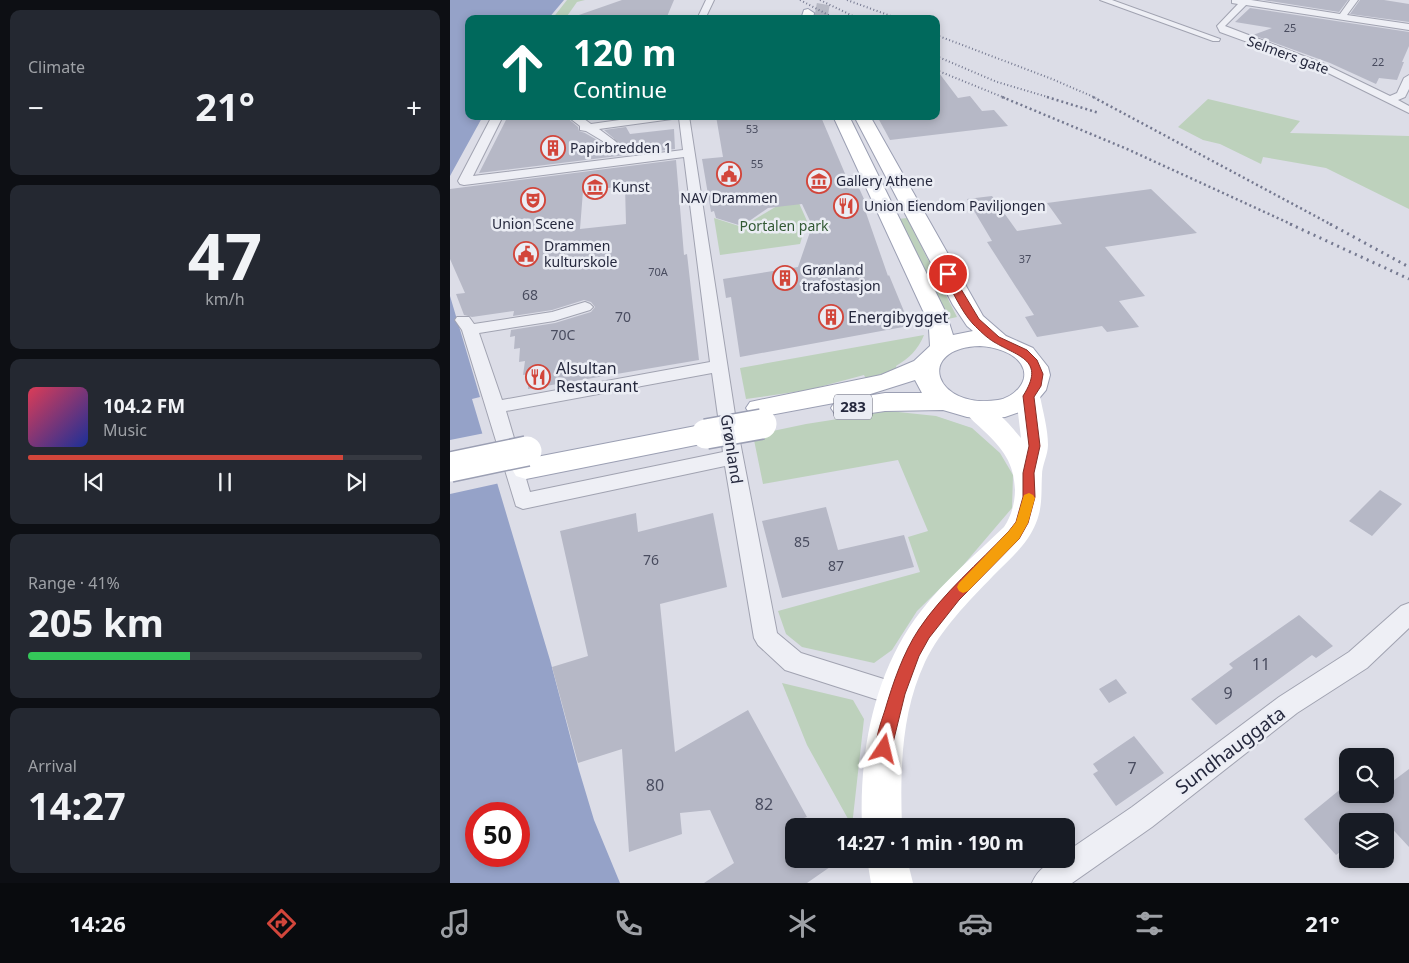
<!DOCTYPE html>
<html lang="en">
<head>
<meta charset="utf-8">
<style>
	:root { --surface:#171b24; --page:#242831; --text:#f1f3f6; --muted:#9ea1a6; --line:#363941; --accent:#d2463b }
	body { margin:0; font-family:"Noto Sans",sans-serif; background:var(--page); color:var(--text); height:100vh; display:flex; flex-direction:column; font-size:19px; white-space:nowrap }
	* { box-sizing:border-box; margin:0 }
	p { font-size:16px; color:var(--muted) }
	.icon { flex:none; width:28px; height:28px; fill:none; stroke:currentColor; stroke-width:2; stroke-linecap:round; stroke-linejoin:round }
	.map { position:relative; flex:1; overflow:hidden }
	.sheet { display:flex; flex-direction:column; gap:10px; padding:10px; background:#0d0f14; width:450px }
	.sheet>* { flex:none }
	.guide { position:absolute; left:15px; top:15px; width:475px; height:105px; border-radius:10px; box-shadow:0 2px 8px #0003; background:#00695c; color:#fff; overflow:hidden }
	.fabs { position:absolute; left:889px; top:748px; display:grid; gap:10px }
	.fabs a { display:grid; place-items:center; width:55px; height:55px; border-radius:10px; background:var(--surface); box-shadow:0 2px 8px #0003; font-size:25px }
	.speed { position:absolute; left:15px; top:802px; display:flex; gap:10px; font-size:25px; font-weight:700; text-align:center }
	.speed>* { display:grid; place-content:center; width:65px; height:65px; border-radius:50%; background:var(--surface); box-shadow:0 2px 8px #0003; line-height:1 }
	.speed .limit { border:8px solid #d22; background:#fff; color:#111 }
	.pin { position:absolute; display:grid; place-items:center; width:42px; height:42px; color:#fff; margin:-21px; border:2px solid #fff; border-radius:50%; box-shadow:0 1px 5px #0007 }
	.me { position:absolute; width:55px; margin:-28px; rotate:10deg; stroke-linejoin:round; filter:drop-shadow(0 0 4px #0008) }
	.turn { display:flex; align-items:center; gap:18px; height:105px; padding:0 25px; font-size:22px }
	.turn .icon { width:65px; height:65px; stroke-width:2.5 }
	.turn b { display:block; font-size:35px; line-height:42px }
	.big { font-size:38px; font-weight:700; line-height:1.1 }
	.sheet .widget { flex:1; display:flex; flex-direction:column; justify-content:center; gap:8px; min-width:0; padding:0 18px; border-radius:10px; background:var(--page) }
	.sheet .dial { align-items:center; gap:0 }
	.dial b { font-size:65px; line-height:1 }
	.song { display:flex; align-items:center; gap:15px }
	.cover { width:60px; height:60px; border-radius:8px; background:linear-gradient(135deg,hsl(350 70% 55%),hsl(230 70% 35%)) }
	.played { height:5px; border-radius:2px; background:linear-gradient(90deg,var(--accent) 80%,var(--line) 80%) }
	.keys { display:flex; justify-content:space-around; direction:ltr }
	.heat { display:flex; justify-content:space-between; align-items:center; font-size:28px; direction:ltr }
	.charge { height:8px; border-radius:4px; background:linear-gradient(90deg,#34c759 41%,var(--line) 0) }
	.trip { position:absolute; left:335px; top:818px; width:290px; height:50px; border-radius:10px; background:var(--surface); box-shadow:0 2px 8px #0003; font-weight:700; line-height:50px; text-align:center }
	.tabs { display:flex; height:80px; justify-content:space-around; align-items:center; background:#090b0e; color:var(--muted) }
	.tabs .icon { width:35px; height:35px }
	.tabs .current { color:var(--accent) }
	.tabs b { font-size:22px; color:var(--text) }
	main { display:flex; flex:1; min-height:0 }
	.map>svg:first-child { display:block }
</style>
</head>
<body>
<main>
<section class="sheet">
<div class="widget"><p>Climate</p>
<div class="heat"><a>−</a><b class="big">21°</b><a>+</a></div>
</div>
<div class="widget dial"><b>47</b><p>km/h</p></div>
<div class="widget">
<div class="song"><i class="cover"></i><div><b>104.2 FM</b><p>Music</p></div></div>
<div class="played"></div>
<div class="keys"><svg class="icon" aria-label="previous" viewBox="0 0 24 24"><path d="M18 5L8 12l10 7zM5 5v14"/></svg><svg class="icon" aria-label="pause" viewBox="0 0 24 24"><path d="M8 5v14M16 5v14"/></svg><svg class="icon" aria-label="next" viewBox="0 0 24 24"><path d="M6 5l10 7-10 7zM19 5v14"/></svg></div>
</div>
<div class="widget"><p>Range · 41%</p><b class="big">205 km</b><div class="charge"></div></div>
<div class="widget"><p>Arrival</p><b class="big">14:27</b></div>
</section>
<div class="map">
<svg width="959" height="883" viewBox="0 0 959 883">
	<rect width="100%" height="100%" fill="#dcdde7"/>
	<path fill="#bdd1bc" d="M 117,0 L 135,0 L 127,2 L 115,19 L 102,19 Z
		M 758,99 L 850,121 L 840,133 L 959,136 L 959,209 L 876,168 L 813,157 L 811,164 L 770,144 L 753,140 L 728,127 Z
		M 349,203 L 357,221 L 350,244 L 270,255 L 264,218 L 292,227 L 327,206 Z
		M 457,218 L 507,317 L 498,319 L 448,219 Z
		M 474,335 C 468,350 459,358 446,366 L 447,369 L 416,379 L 414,375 L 358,390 L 296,399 L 290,368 Z
		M 439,411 L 486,416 L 522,428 L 550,453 L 563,475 L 562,508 L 510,569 L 467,611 L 442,650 L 424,663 L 352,647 L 336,634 L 328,611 L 470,572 L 458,537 L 478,531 L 448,460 L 313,484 L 303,435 L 356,424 Z
		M 332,683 L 403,700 L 414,719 L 402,826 L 357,745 Z"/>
	<path fill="#95a2c8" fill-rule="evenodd" d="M 0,0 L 114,0 L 98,19 L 19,19 L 19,116 L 33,116 L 0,176 Z
		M 0,296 L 30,397 L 22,399 L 100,660 L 129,770 L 144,820 L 170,883 L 0,883 ZM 26,814 L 69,814 L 69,856 L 26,856 Z"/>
	<path fill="#dcdde7" d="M 35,433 L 50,483 L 0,494 L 0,440 Z"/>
	<path fill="#b6b8c6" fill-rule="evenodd" d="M 172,0 L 224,0 L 216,19 L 126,19 L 126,16 Z
		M 813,0 L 898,0 L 889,12 Z
		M 910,0 L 934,0 L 959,4 L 959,22 L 900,14 Z
		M 800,8 L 959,32 L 959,46 L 952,62 L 954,62 L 947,80 L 929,78 L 926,84 L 880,63 L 803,35 L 822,28 L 785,22 Z
		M 486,69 L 508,98 L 520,96 L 532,111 L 544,110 L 558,126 L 440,140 L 427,116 L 486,116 Z
		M 58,116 L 115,116 L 128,127 L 129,131 L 135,133 L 161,148 L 166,146 L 168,142 L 154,130 L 176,127 L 180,134 L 224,129 L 225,149 L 29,173 Z
		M 266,116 L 371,117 L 396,176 L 403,175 L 419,210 L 415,210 L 438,276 L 439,275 L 458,321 L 453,327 L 290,357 L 281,297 L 276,298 L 273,279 L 348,267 L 360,232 L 360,221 L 352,204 L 318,208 L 292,226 L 266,218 L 264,211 L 261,212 L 252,159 L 273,157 Z
		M 226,160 L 234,255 L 237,254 L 249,360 L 78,389 L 79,374 L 73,375 L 75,361 L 69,362 L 70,348 L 64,349 L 65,336 L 60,337 L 61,330 L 105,323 L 141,312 L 145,307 L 141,302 L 134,300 L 102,310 L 63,316 L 64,311 L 22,317 L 14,315 L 6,294 L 15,293 L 0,259 L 0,189 ZM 175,186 L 176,224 L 130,229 L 133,191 Z
		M 701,189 L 747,233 L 655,247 L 695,296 L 669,301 L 689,327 L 657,332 L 652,326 L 587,337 L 575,317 L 584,315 L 537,242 L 542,241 L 517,199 L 542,196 L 567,231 L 612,224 L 597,203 Z
		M 930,490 L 952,504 L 922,536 L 899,521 Z
		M 376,507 L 388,550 L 454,535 L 464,567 L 332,598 L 312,521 Z
		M 186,513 L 188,532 L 263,513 L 277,587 L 210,604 L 225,752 L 298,710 L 357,817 L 354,818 L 358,826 L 344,826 L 344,859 L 376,859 L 380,867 L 357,883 L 254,883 L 284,863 L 260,810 L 230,813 L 232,834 L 179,852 L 172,749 L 128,763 L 102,667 L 138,656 L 110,531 Z
		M 849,615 L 883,646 L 866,658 L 862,655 L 766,725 L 741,699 L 783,668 L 779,664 Z
		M 666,679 L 677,693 L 659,703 L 649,689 Z
		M 684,736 L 714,773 L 666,806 L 643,774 L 648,771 L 643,764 Z
		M 959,769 L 959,847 L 935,821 L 898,821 L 898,846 L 886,855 L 854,819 L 898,783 L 898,794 L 935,794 L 935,787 Z"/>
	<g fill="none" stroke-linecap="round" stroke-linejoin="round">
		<path stroke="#b7b9c5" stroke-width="12" stroke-dasharray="12 5.5" stroke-linecap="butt" d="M 161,143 L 174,152"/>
		<path stroke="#b7b9c5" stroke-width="13" stroke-dasharray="13 7" stroke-linecap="butt" d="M 371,17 L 374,0"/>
		<defs>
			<path id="street" d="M 256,0 L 264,0 L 255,19 L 247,19 Z
				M 650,0 L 662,0 L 770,39 L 769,41 L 763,41 Z
				M 782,0 L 801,0 L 890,14 L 900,0 L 908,0 L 897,15 L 959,24 L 959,30 L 796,5 L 775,26 L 872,63 L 940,96 L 947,93 L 954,78 L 959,75 L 959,89 L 955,97 L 948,100 L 959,106 L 959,113 L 866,67 L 770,32 L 767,26 L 788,4 L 782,3 Z
				M 42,116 L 53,116 L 23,176 L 233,150 L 229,118 L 149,129 L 165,141 L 167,143 L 165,145 L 161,146 L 136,131 L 130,130 L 130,126 L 117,116 L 130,116 L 141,124 L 198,116 L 239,116 L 286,421 L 327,633 L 351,653 L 456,686 L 459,694 L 456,702 L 447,706 L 335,670 L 308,645 L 304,638 L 275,466 L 73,509 L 66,506 L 12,330 L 5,320 L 7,317 L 19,317 L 24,324 L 102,312 L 135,302 L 140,304 L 143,307 L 140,310 L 104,321 L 29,333 L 52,400 L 260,362 L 234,157 L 14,185 L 10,184 L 8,181 ZM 262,373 L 273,452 L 80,492 L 56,411 Z
				M 959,603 L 959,628 L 917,668 L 847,713 L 702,827 L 622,883 L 582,883 C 588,869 601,859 616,859 L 616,852 L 682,807 L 829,697 L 899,652 L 951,606 Z"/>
			<path id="primary" d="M 358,9 L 364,13 L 363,19 L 351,19 L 354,10 Z
				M 383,116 L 399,116 L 496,313 L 503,335 L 523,331 L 517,326 L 503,305 L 404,116 L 420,116 L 533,316 L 556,336 L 583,348 L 598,367 L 600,375 L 596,390 L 581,408 L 555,417 L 536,419 L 517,417 L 493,410 L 435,411 L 394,417 L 385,414 L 381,408 L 384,403 L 309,417 L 300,414 L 296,408 L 300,402 L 431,375 L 464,361 L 480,346 L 479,329 L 474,313 ZM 530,346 C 545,347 563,352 571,364 C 582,381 563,398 548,400 C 484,410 464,348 530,346 ZM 465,380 L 472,393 L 435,393 L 411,397 Z
				M 256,424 L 266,427 L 270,434 L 266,441 L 76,479 L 66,476 L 62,469 L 66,462 L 76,459 Z"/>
		</defs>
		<use href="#street" stroke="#a1a3b1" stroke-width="2"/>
		<use href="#primary" stroke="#9b9fb3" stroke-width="2"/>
		<use href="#street" fill="#eeeff5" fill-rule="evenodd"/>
		<path fill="#fff" fill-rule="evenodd" d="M 578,388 L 587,390 L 590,396 C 593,412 598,429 598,445 C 598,455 592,465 592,475 C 591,492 593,506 586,523 C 578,544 559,560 543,576 C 518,602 491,629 475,662 C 451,713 450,771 452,826 L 412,826 C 409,752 424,671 471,611 C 495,580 526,554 554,527 C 561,517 565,503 565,490 C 564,463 553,449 534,431 C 527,424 520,419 515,411 L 519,405 C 540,399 558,423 571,438 L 566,396 L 569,390 Z
			M 417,859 L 457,859 L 463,883 L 421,883 Z"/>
		<use href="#primary" fill="#fff" fill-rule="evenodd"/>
		<path stroke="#757990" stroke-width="2" stroke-dasharray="1 2.5" stroke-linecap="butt" d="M 350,0 L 386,19
			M 370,0 L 409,19
			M 397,0 L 449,19
			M 486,35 L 602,79 L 646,98
			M 486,56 L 547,82 L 601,98
			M 486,70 L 555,98"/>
		<path stroke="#757990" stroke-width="2.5" stroke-dasharray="2 3" stroke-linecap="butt" d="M 552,97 L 677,149 L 843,225
			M 597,97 L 649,113
			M 643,97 L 882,225"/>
		<path stroke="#757990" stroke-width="3" stroke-dasharray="2 4.5" stroke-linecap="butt" d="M 840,224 L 959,279
			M 880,224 L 959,267"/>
		<defs>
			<path id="primary-bridge" d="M 256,434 L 312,424
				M 0,467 L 77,451"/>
		</defs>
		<use href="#primary-bridge" stroke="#9b9fb3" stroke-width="32" stroke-linecap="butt"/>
		<use href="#primary-bridge" stroke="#fff" stroke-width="29"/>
	</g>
	<path fill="#d2463b" stroke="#882e26" d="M 498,271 L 502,274 L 529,319 L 549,337 L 577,350 L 587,360 L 593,374 L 591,386 L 584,397 L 590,446 L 584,473 L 585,497 L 578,523 L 569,539 L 509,600 L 479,638 L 469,656 L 455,694 L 440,755 L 434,757 L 428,755 C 423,741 431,723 435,710 C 443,683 453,653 469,629 C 493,593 529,563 559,531 L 566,522 L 573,497 L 573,473 L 579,446 L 573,396 C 596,360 569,357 544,342 C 537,338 529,330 523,324 C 511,311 502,290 493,274 Z"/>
	<path fill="#f59e0b" d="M 579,493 L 583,495 L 585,498 L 578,523 L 569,539 L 518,591 L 513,593 L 509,591 L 507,587 L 509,583 L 559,531 L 566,522 L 573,498 L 574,495 Z"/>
	<defs>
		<symbol id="building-ring" viewBox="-11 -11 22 22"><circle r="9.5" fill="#ebedf4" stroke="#d2463b" stroke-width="1.5"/><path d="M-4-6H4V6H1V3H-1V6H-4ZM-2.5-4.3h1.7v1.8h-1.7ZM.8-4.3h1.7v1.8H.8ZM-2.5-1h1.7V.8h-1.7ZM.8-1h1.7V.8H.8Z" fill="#d2463b"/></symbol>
		<symbol id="civic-ring" viewBox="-11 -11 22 22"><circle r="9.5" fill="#ebedf4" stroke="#d2463b" stroke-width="1.5"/><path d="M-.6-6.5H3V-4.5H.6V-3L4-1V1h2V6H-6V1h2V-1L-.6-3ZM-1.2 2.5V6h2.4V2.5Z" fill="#d2463b"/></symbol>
		<symbol id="museum-ring" viewBox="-11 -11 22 22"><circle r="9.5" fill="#ebedf4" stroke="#d2463b" stroke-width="1.5"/><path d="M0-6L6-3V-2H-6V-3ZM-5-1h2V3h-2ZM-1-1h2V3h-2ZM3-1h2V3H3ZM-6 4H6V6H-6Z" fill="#d2463b"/></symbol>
		<symbol id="theatre-ring" viewBox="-11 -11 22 22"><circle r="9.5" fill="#ebedf4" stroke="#d2463b" stroke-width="1.5"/><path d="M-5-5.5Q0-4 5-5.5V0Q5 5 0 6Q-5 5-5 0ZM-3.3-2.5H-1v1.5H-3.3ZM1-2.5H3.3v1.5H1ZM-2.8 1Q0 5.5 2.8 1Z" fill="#d2463b"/></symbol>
		<symbol id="restaurant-ring" viewBox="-11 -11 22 22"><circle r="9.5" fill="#ebedf4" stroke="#d2463b" stroke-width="1.5"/><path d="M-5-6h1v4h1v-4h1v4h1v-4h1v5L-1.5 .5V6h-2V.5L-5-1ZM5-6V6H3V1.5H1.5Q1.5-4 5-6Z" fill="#d2463b"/></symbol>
	</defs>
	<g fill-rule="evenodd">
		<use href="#building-ring" x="89" y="134" width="28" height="28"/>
		<use href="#civic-ring" x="265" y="160" width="28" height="28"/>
		<use href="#museum-ring" x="355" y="167" width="28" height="28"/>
		<use href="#museum-ring" x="131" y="173" width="28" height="28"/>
		<use href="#theatre-ring" x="69" y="186" width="28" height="28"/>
		<use href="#restaurant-ring" x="382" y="192" width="28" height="28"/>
		<use href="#civic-ring" x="62" y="240" width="28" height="28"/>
		<use href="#building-ring" x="321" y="264" width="28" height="28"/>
		<use href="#building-ring" x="367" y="303" width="28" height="28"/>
		<use href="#restaurant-ring" x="74" y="363" width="28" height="28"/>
	</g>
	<g text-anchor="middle" stroke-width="5" stroke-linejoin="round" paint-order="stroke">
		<g font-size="11" fill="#494c5f">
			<text x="840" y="32">25</text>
			<text x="928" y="66">22</text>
			<text x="302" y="133">53</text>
			<text x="307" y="168">55</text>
			<text x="575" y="263">37</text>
			<text x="208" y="276">70A</text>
		</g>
		<g font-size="14" fill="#25283d" stroke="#ebedf4">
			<text transform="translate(838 55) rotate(20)" y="5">Selmers gate</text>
		</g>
		<g font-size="14" fill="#25283d" stroke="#ebedf4" text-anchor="start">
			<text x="120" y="153">Papirbredden 1</text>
			<text x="386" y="186">Gallery Athene</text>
			<text x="162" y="192">Kunst</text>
			<text x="279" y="203" text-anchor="middle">NAV Drammen</text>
			<text x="414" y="211">Union Eiendom Paviljongen</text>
			<text x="83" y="229" text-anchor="middle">Union Scene</text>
			<text x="94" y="251">Drammen<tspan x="94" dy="16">kulturskole</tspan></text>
			<text x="352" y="275">Grønland<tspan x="352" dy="16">trafostasjon</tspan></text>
		</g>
		<g font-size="14" fill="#325934" stroke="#ebedf4">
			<text x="334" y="231">Portalen park</text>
		</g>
		<g font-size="14" fill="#494c5f">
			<text x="80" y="300">68</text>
			<text x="173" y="322">70</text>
			<text x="113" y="340">70C</text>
			<text x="352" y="547">85</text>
			<text x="201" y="565">76</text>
			<text x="386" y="571">87</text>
		</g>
		<rect fill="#ebedf4" stroke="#606374" stroke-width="1" x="384" y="394.5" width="38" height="25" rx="4"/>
		<g font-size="15" font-weight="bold" fill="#25283d">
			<text x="403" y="412">283</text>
		</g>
		<g font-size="16" fill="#25283d" stroke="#ebedf4" text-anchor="start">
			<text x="398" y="323">Energibygget</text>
			<text x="106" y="374">Alsultan<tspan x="106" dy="18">Restaurant</tspan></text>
		</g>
		<g font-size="16" fill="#25283d" stroke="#ebedf4">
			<text transform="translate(282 449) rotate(81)" y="6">Grønland</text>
		</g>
		<g font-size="16" fill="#494c5f">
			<text x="811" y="670">11</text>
			<text x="778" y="699">9</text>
			<text x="682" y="774">7</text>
			<text x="205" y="791">80</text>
			<text x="314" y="810">82</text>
		</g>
		<g font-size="19" fill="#25283d" stroke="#ebedf4">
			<text transform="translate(780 750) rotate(-37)" y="7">Sundhauggata</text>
		</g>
	</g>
</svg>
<div class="fabs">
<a><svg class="icon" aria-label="search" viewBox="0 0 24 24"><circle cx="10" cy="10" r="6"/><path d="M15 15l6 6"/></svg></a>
<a><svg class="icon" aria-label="layers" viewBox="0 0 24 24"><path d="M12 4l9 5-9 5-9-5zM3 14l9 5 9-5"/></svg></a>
</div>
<div class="speed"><div class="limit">50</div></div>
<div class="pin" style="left:498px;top:274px;background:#d93025"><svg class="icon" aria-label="arrive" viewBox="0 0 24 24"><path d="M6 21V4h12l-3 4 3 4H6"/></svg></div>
<svg class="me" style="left:434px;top:749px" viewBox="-20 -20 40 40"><path d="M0-17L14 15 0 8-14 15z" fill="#d2463b" stroke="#fff" stroke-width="4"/></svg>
<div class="trip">14:27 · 1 min · 190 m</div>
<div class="guide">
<div class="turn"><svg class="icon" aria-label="ahead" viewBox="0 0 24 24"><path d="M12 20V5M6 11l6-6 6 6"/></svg><div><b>120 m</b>Continue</div></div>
</div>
</div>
</main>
<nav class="tabs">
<b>14:26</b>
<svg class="icon current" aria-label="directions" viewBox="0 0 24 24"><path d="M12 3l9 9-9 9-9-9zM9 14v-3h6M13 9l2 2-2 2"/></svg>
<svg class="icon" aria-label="music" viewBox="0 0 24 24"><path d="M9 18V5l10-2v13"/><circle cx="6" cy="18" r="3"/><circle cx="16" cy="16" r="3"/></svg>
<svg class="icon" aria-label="phone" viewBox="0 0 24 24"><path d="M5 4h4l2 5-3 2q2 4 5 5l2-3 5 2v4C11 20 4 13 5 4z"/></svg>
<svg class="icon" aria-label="climate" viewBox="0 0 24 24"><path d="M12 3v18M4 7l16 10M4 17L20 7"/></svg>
<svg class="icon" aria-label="car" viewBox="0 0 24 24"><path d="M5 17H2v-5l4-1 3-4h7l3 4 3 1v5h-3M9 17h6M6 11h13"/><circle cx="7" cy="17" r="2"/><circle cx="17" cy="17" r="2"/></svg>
<svg class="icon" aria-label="filters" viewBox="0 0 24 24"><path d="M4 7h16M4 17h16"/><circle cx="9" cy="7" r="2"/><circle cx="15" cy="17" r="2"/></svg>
<b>21°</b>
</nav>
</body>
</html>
